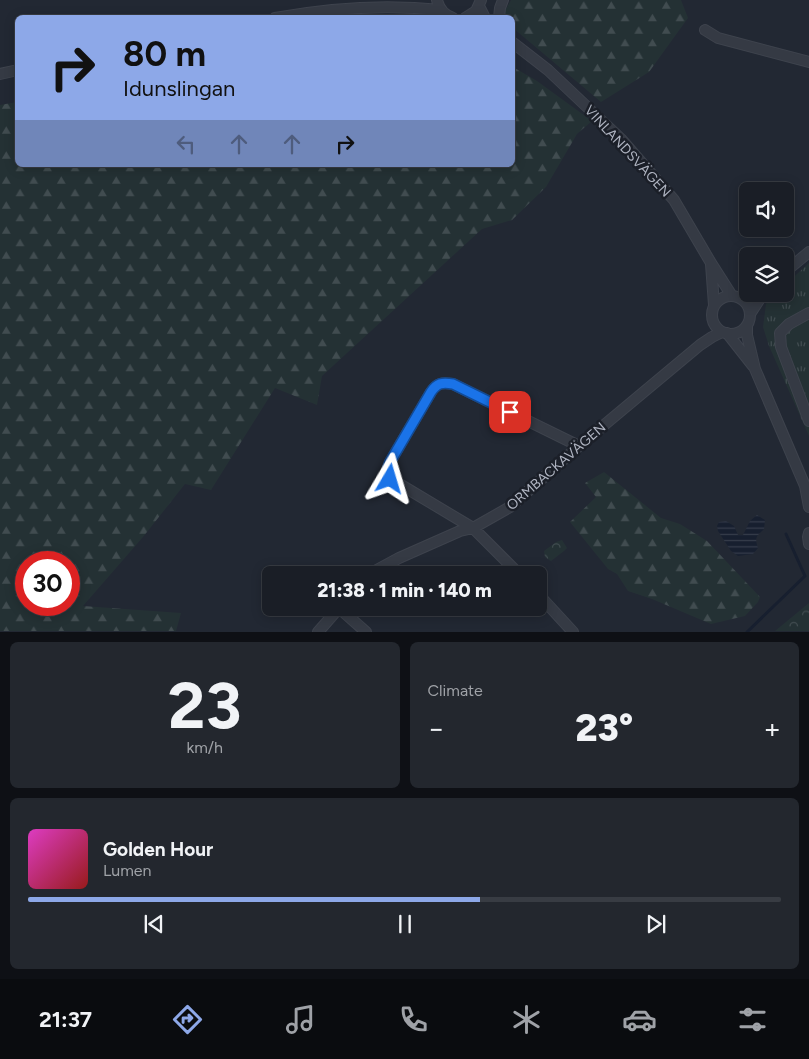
<!DOCTYPE html>
<html lang="en">
<head>
<meta charset="utf-8">
<style>
	:root { --surface:#1a1e26; --page:#23272e; --text:#f1f3f6; --muted:#9fa2a7; --line:#383c43; --accent:#8da8e8 }
	body { margin:0; font-family:Figtree,sans-serif; background:var(--page); color:var(--text); height:100vh; display:flex; flex-direction:column; font-size:19px; white-space:nowrap }
	* { box-sizing:border-box; margin:0 }
	p { font-size:16px; color:var(--muted) }
	.icon { flex:none; width:28px; height:28px; fill:none; stroke:currentColor; stroke-width:2; stroke-linecap:round; stroke-linejoin:round }
	.map { position:relative; height:632px; overflow:hidden }
	.details { display:flex; flex-direction:column; gap:10px; padding:10px; background:#0e1015; flex:1 }
	.details>* { flex:none }
	.hud { position:absolute; left:15px; top:15px; width:500px; height:152px; border-radius:8px; box-shadow:0 2px 12px #0003,0 0 0 1px var(--line); background:#8da8e8; color:#111; overflow:hidden }
	.fabs { position:absolute; left:739px; top:182px; display:grid; gap:10px }
	.fabs a { display:grid; place-items:center; width:55px; height:55px; border-radius:8px; background:var(--surface); box-shadow:0 2px 12px #0003,0 0 0 1px var(--line); font-size:25px }
	.speed { position:absolute; left:15px; top:551px; display:flex; gap:10px; font-size:25px; font-weight:700; text-align:center }
	.speed>* { display:grid; place-content:center; width:65px; height:65px; border-radius:50%; background:var(--surface); box-shadow:0 2px 12px #0003,0 0 0 1px var(--line); line-height:1 }
	.speed .limit { border:8px solid #d22; background:#fff; color:#111 }
	.pin { position:absolute; display:grid; place-items:center; width:42px; height:42px; color:#fff; margin:-21px; border-radius:10px; box-shadow:0 2px 8px #0006 }
	.me { position:absolute; width:55px; margin:-28px; rotate:7deg; stroke-linejoin:round; filter:drop-shadow(0 0 4px #0008) }
	.turn { display:flex; align-items:center; gap:18px; height:105px; padding:0 25px; font-size:22px }
	.turn .icon { width:65px; height:65px; stroke-width:2.5 }
	.turn b { display:block; font-size:35px; line-height:42px }
	.lanes { display:flex; align-items:center; height:48px; padding:0 25px; background:#0003; justify-content:center; gap:25px; direction:ltr }
	.lanes .off { opacity:.35 }
	.big { font-size:38px; font-weight:800; line-height:1.1 }
	.details .card { flex:1; display:flex; flex-direction:column; justify-content:center; gap:8px; min-width:0; padding:0 18px; border-radius:8px; background:var(--page) }
	.details .dial { align-items:center; gap:0 }
	.dial b { font-size:65px; line-height:1 }
	.song { display:flex; align-items:center; gap:15px }
	.cover { width:60px; height:60px; border-radius:8px; background:linear-gradient(135deg,hsl(310 70% 55%),hsl(0 70% 35%)) }
	.played { height:5px; border-radius:2px; background:linear-gradient(90deg,var(--accent) 60%,var(--line) 60%) }
	.keys { display:flex; justify-content:space-around; direction:ltr }
	.heat { display:flex; justify-content:space-between; align-items:center; font-size:28px; direction:ltr }
	.details .tiles { flex:1; display:grid; gap:10px; grid-template-columns:1fr 1fr }
	.card:last-child { grid-column:span 2 }
	.trip { position:absolute; left:262px; top:566px; width:285px; height:50px; border-radius:8px; background:var(--surface); box-shadow:0 2px 12px #0003,0 0 0 1px var(--line); font-weight:800; line-height:50px; text-align:center }
	.menu { display:flex; height:80px; justify-content:space-around; align-items:center; background:#0a0c0f; color:var(--muted) }
	.menu .icon { width:35px; height:35px }
	.menu .current { color:var(--accent) }
	.menu b { font-size:22px; color:var(--text) }
	.map>svg:first-child { display:block }
</style>
</head>
<body>
<div class="map">
<svg width="809" height="632" viewBox="0 0 809 632">
	<defs>
		<pattern id="grass-tufts" width="24" height="20" patternUnits="userSpaceOnUse" patternTransform="scale(1.25)"><rect width="24" height="20" fill="#243134"/><path d="M3 7l-1-3M5 7V3M7 7l1-3M15 17l-1-3M17 17v-4M19 17l1-3" fill="none" stroke="#414c50"/></pattern>
		<pattern id="forest-firs" width="22" height="20" patternUnits="userSpaceOnUse" patternTransform="scale(1.25)"><rect width="22" height="20" fill="#243134"/><path d="M5 1l3.5 6h-7zM16 11l3.5 6h-7z" fill="#414c50"/></pattern>
		<pattern id="park-crowns" width="20" height="18" patternUnits="userSpaceOnUse" patternTransform="scale(1.25)"><rect width="20" height="18" fill="#243134"/><path d="M2 6a3 3 0 1 1 6 0M12 15a3 3 0 1 1 6 0" fill="none" stroke="#414c50"/></pattern>
		<pattern id="water-rules" width="6" height="5" patternUnits="userSpaceOnUse" patternTransform="scale(1.25)"><rect width="6" height="5" fill="#171f2f"/><path d="M0 2.5h6" fill="none" stroke="#363d4b"/></pattern>
	</defs>
	<rect width="100%" height="100%" fill="#222833"/>
	<path fill="url(#grass-tufts)" d="M 809,263 L 809,436 L 769,346 L 763,327 L 766,304 L 775,294 L 785,294 L 785,285 Z"/>
	<path fill="url(#forest-firs)" fill-rule="evenodd" d="M 511,0 L 681,0 L 688,18 L 649,72 L 601,102 L 513,28 L 512,18 L 505,18 L 505,11 Z
		M 513,67 L 537,81 L 592,121 L 577,134 L 546,187 L 512,220 L 482,229 L 322,376 L 317,405 L 275,388 L 211,490 L 185,484 L 143,537 L 83,606 L 181,613 L 176,631 L 0,631 L 0,105 L 17,102 L 18,165 L 512,165 ZM 26,562 L 69,562 L 69,605 L 26,605 Z
		M 604,472 L 661,518 L 680,524 L 707,541 L 760,597 L 758,602 L 745,616 L 711,624 L 652,599 L 628,591 L 617,574 L 608,569 L 570,522 L 596,497 L 585,483 Z"/>
	<path fill="url(#park-crowns)" d="M 562,540 L 567,548 L 564,551 L 551,561 L 545,557 L 544,551 L 556,542 Z
		M 809,603 L 809,631 L 775,631 Z"/>
	<path fill="url(#water-rules)" d="M 757,515 L 765,520 L 764,529 C 757,536 754,537 758,548 L 753,554 L 738,556 L 731,551 L 718,531 L 717,526 L 719,522 L 726,521 L 734,526 L 738,535 L 743,535 L 750,521 Z"/>
	<g fill="none" stroke-linecap="round" stroke-linejoin="round">
		<path stroke="#171f2f" stroke-width="3" d="M 747,632 L 805,576 L 786,534"/>
		<defs>
			<path id="minor" d="M 437,0 C 439,9 444,15 453,18
				M 479,6 L 485,18
				M 275,18 C 329,8 386,4 441,10
				M 465,18 L 476,11 L 481,0
				M 499,18 L 500,8 L 503,0
				M 705,30 L 718,38 L 809,62
				M 512,42 L 548,70 L 621,139 L 674,200 L 711,263 L 732,296
				M 0,74 L 18,70
				M 711,264 L 714,305
				M 785,272 L 809,252
				M712 315a19 19 0 1 1 38 0a19 19 0 1 1-38 0Z
				M 742,299 L 754,294
				M 809,313 L 789,324 L 780,333 L 781,347 L 809,421
				M 750,314 L 763,294
				M 747,325 L 747,335 L 755,369 L 805,486 L 809,491
				M 727,333 L 753,366
				M 805,486 L 809,507
				M 809,533 L 808,537 L 809,544
				M 371,575 L 375,571 L 399,558 L 460,531 L 473,528 L 510,507 L 579,446 L 700,345 L 712,337 L 722,332
				M 520,575 L 473,528 L 391,479 L 388,468 L 390,462 L 431,392 C 437,383 442,382 453,384 L 579,446
				M 539,595 L 573,632
				M 339,608 L 366,632
				M 318,632 L 339,608"/>
		</defs>
		<use href="#minor" stroke="#3e434d" stroke-width="12"/>
		<use href="#minor" stroke="#353a44" stroke-width="10"/>
	</g>
	<g fill="none" stroke-linecap="round" stroke-linejoin="round">
		<defs>
			<path id="route" d="M 390,479 L 388,468 L 390,462 L 431,392 C 437,383 442,382 453,384 L 510,412"/>
		</defs>
		<use href="#route" stroke="#114b97" stroke-width="12"/>
		<use href="#route" stroke="#1a73e8" stroke-width="9"/>
	</g>
	<g text-anchor="middle" stroke-width="5" stroke-linejoin="round" paint-order="stroke">
		<g font-size="14" fill="#afb4c1" stroke="#1b1f28">
			<text transform="translate(628 151) rotate(47)" y="5">VINLANDSVÄGEN</text>
			<text transform="translate(556 466) rotate(-41)" y="5">ORMBACKAVÄGEN</text>
		</g>
	</g>
</svg>
<div class="fabs">
<a><svg class="icon" aria-label="sound" viewBox="0 0 24 24"><path d="M4 9h4l5-4v14l-5-4H4zM17 9q2 3 0 6"/></svg></a>
<a><svg class="icon" aria-label="layers" viewBox="0 0 24 24"><path d="M12 4l9 5-9 5-9-5zM3 14l9 5 9-5"/></svg></a>
</div>
<div class="speed"><div class="limit">30</div></div>
<div class="pin" style="left:510px;top:412px;background:#d93025"><svg class="icon" aria-label="arrive" viewBox="0 0 24 24"><path d="M6 21V4h12l-3 4 3 4H6"/></svg></div>
<svg class="me" style="left:390px;top:479px" viewBox="-20 -20 40 40"><path d="M0-17L14 15 0 8-14 15z" fill="#1a73e8" stroke="#fff" stroke-width="4"/></svg>
<div class="trip">21:38 · 1 min · 140 m</div>
<div class="hud">
<div class="turn"><svg class="icon" aria-label="right" viewBox="0 0 24 24"><path d="M7 20v-9h11M14 6l5 5-5 5"/></svg><div><b>80 m</b>Idunslingan</div></div>
<div class="lanes"><svg class="icon off" aria-label="left" viewBox="0 0 24 24"><path d="M17 20v-9H6M10 6l-5 5 5 5"/></svg><svg class="icon off" aria-label="ahead" viewBox="0 0 24 24"><path d="M12 20V5M6 11l6-6 6 6"/></svg><svg class="icon off" aria-label="ahead" viewBox="0 0 24 24"><path d="M12 20V5M6 11l6-6 6 6"/></svg><svg class="icon" aria-label="right" viewBox="0 0 24 24"><path d="M7 20v-9h11M14 6l5 5-5 5"/></svg></div>
</div>
</div>
<section class="details">
<div class="tiles">
<div class="card dial"><b>23</b><p>km/h</p></div>
<div class="card"><p>Climate</p>
<div class="heat"><a>−</a><b class="big">23°</b><a>+</a></div>
</div>
<div class="card">
<div class="song"><i class="cover"></i><div><b>Golden Hour</b><p>Lumen</p></div></div>
<div class="played"></div>
<div class="keys"><svg class="icon" aria-label="previous" viewBox="0 0 24 24"><path d="M18 5L8 12l10 7zM5 5v14"/></svg><svg class="icon" aria-label="pause" viewBox="0 0 24 24"><path d="M8 5v14M16 5v14"/></svg><svg class="icon" aria-label="next" viewBox="0 0 24 24"><path d="M6 5l10 7-10 7zM19 5v14"/></svg></div>
</div>
</div>
</section>
<nav class="menu">
<b>21:37</b>
<svg class="icon current" aria-label="directions" viewBox="0 0 24 24"><path d="M12 3l9 9-9 9-9-9zM9 14v-3h6M13 9l2 2-2 2"/></svg>
<svg class="icon" aria-label="music" viewBox="0 0 24 24"><path d="M9 18V5l10-2v13"/><circle cx="6" cy="18" r="3"/><circle cx="16" cy="16" r="3"/></svg>
<svg class="icon" aria-label="phone" viewBox="0 0 24 24"><path d="M5 4h4l2 5-3 2q2 4 5 5l2-3 5 2v4C11 20 4 13 5 4z"/></svg>
<svg class="icon" aria-label="climate" viewBox="0 0 24 24"><path d="M12 3v18M4 7l16 10M4 17L20 7"/></svg>
<svg class="icon" aria-label="car" viewBox="0 0 24 24"><path d="M5 17H2v-5l4-1 3-4h7l3 4 3 1v5h-3M9 17h6M6 11h13"/><circle cx="7" cy="17" r="2"/><circle cx="17" cy="17" r="2"/></svg>
<svg class="icon" aria-label="filters" viewBox="0 0 24 24"><path d="M4 7h16M4 17h16"/><circle cx="9" cy="7" r="2"/><circle cx="15" cy="17" r="2"/></svg>
</nav>
</body>
</html>
